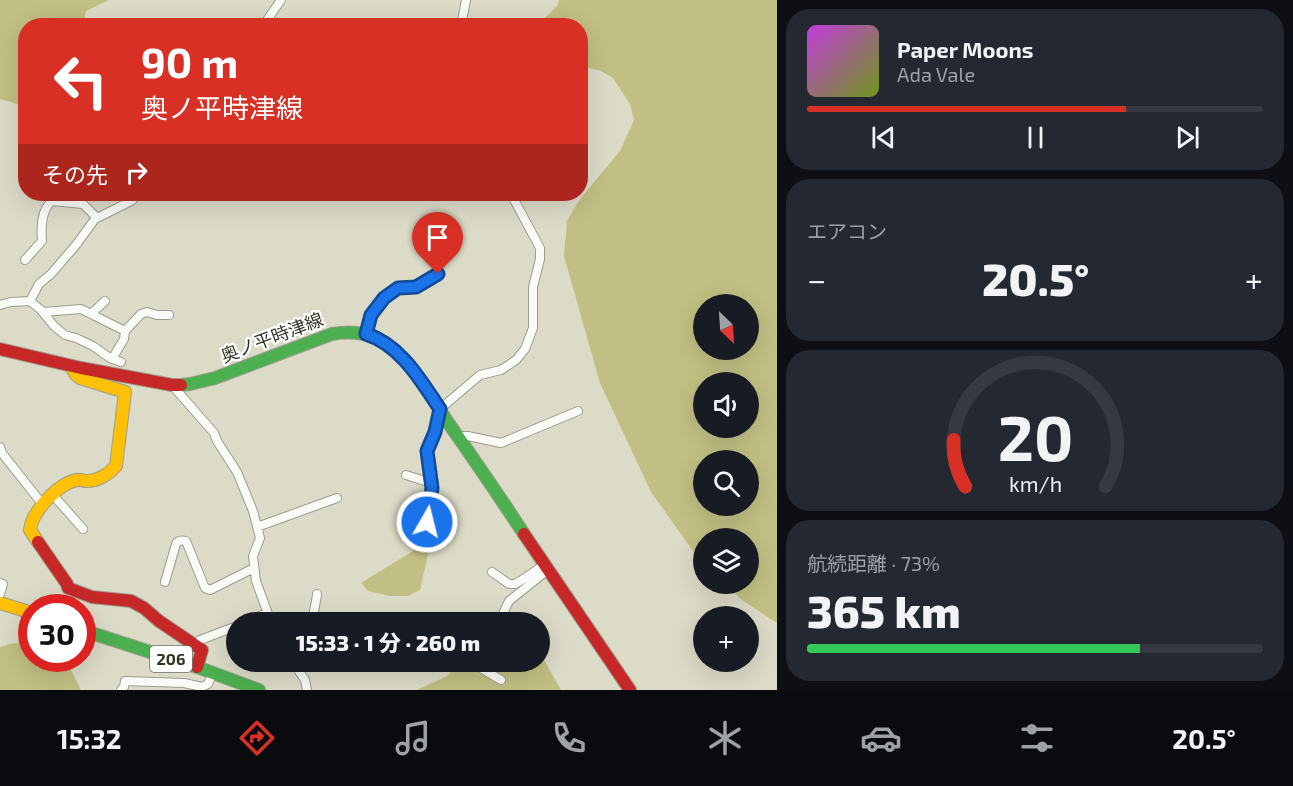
<!DOCTYPE html>
<html lang="ja">
<head>
<meta charset="utf-8">
<style>
	:root { --surface:#171b24; --page:#242831; --text:#f1f3f6; --muted:#9ea1a6; --line:#363941; --accent:#d93025 }
	body { margin:0; font-family:"Exo 2","Noto Sans JP",sans-serif; background:var(--page); color:var(--text); height:100vh; display:flex; flex-direction:column; font-size:22px; white-space:nowrap }
	* { box-sizing:border-box; margin:0 }
	p { font-size:20px; color:var(--muted) }
	.icon { flex:none; width:33px; height:33px; fill:none; stroke:currentColor; stroke-width:2; stroke-linecap:round; stroke-linejoin:round }
	.map { position:relative; flex:1; overflow:hidden }
	.sheet { display:flex; flex-direction:column; gap:9px; padding:9px; background:#0d0f14; width:516px }
	.sheet>* { flex:none }
	.hud { position:absolute; left:18px; top:18px; width:570px; height:183px; border-radius:24px; box-shadow:0 6px 24px #0002; background:#d93025; color:#fff; overflow:hidden }
	.needle { width:39px; rotate:155deg }
	.fabs { position:absolute; left:693px; top:294px; display:grid; gap:12px }
	.fabs a { display:grid; place-items:center; width:66px; height:66px; border-radius:50%; background:var(--surface); box-shadow:0 6px 24px #0002; font-size:30px }
	.speed { position:absolute; left:18px; top:594px; display:flex; gap:12px; font-size:30px; font-weight:700; text-align:center }
	.speed>* { display:grid; place-content:center; width:78px; height:78px; border-radius:50%; background:var(--surface); box-shadow:0 6px 24px #0002; line-height:1 }
	.speed .limit { border:9px solid #d22; background:#fff; color:#111 }
	.pin { position:absolute; display:grid; place-items:center; width:51px; height:51px; color:#fff; margin:-62px -26px; border-radius:50% 50% 50% 0; rotate:-45deg; box-shadow:0 0 6px #0007 }
	.pin .icon { rotate:45deg }
	.me { position:absolute; width:66px; margin:-33px; rotate:8deg; stroke-linejoin:round; filter:drop-shadow(0 0 4px #0008) }
	.turn { display:flex; align-items:center; gap:21px; height:126px; padding:0 24px; font-size:27px }
	.turn .icon { width:78px; height:78px; stroke-width:2.5 }
	.turn b { display:block; font-size:42px; line-height:51px }
	.then { display:flex; align-items:center; height:57px; padding:0 24px; background:#0003; gap:12px; font-size:22px }
	.big { font-size:45px; font-weight:800; line-height:1.1 }
	.sheet .tile { flex:1; display:flex; flex-direction:column; justify-content:center; gap:9px; min-width:0; padding:0 21px; border-radius:24px; background:var(--page) }
	.sheet .dial { align-items:center; gap:0 }
	.dial svg { height:156px; overflow:visible; fill:none; stroke:var(--line); stroke-width:7; stroke-linecap:round; text-anchor:middle }
	.dial text { fill:var(--text); stroke:none }
	.song { display:flex; align-items:center; gap:18px }
	.cover { width:72px; height:72px; border-radius:9px; background:linear-gradient(135deg,hsl(290 70% 55%),hsl(80 70% 35%)) }
	.played { height:6px; border-radius:3px; background:linear-gradient(90deg,var(--accent) 70%,var(--line) 70%) }
	.keys { display:flex; justify-content:space-around; direction:ltr }
	.heat { display:flex; justify-content:space-between; align-items:center; font-size:33px; direction:ltr }
	.charge { height:9px; border-radius:4px; background:linear-gradient(90deg,#34c759 73%,var(--line) 0) }
	.trip { position:absolute; left:226px; top:612px; width:324px; height:60px; border-radius:30px; background:var(--surface); box-shadow:0 6px 24px #0002; font-weight:800; line-height:60px; text-align:center }
	.menu { display:flex; height:96px; justify-content:space-around; align-items:center; background:#090b0e; color:var(--muted) }
	.menu .icon { width:42px; height:42px }
	.menu .active { color:var(--accent) }
	.menu b { font-size:27px; color:var(--text) }
	main { display:flex; flex:1; min-height:0 }
	.map>svg:first-child { display:block }
</style>
</head>
<body>
<main>
<div class="map">
<svg width="777" height="690" viewBox="0 0 777 690">
	<rect width="100%" height="100%" fill="#dcdbc8"/>
	<path fill="#c1bf83" fill-rule="evenodd" d="M 0,0 L 109,0 L 86,11 L 83,25 L 26,26 L 25,106 L 0,99 Z
		M 559,0 L 777,0 L 777,623 L 742,600 L 725,584 L 748,584 L 748,538 L 704,538 L 703,563 L 698,558 L 651,492 L 600,383 L 564,256 L 567,221 L 580,199 L 620,151 L 634,120 L 630,104 L 613,78 L 601,71 L 581,66 L 580,26 L 538,25 L 557,6 ZM 748,304 L 748,350 L 704,350 L 704,304 ZM 748,382 L 748,428 L 704,428 L 704,382 ZM 748,460 L 748,506 L 704,506 L 704,460 Z
		M 431,540 L 420,590 L 408,596 L 390,596 L 368,591 L 361,583 Z
		M 23,642 L 31,646 L 32,658 L 56,659 L 69,666 L 81,690 L 0,690 L 0,647 L 10,644 Z
		M 540,653 L 561,690 L 417,690 L 447,676 L 461,662 L 540,662 Z"/>
	<g fill="none" stroke-linecap="round" stroke-linejoin="round">
		<defs>
			<path id="street" d="M 263,26 L 281,0
				M 461,26 L 466,0
				M 25,260 L 42,241 C 41,227 41,210 52,201 L 83,204 L 97,218
				M 30,301 L 41,310 L 54,326 L 65,335 L 76,338 L 93,346 L 110,358 L 121,362
				M 0,305 L 11,302 L 30,301 L 39,284 L 51,274 L 76,245 L 95,219 L 131,201 L 139,194
				M 43,312 L 81,309 L 125,331
				M 91,314 L 105,301
				M 366,334 L 371,315 L 384,298 L 398,289 L 416,287 L 438,274
				M 112,359 L 124,339 L 125,331 L 141,314 L 147,312 L 157,315 L 169,315
				M 172,385 L 214,433 L 217,441 L 237,472 L 253,511 L 260,538 L 253,556 L 256,581 L 271,622
				M 460,436 L 468,436 L 501,443 L 578,411
				M 0,447 L 2,453 L 43,505
				M 406,475 L 431,483
				M 53,495 L 83,529
				M 427,522 L 432,488 L 427,451 L 435,432 L 440,409 L 480,375 L 501,370 L 516,360 L 525,349 L 533,328 L 533,287 L 540,259 L 540,248 L 511,194
				M 257,527 L 337,498
				M 492,572 L 509,584 L 515,584 L 525,578 L 545,564
				M 165,582 L 176,544 C 178,540 182,540 186,541 L 205,588 L 210,590 L 254,568
				M 0,583 L 3,584 L 0,594
				M 246,622 L 267,613
				M 313,622 C 313,612 316,604 317,594
				M 499,622 L 509,601 L 549,569
				M 200,640 L 237,626
				M 293,662 L 305,680 L 307,690
				M 477,662 L 477,665 L 479,667 L 501,680
				M 121,690 L 124,687 L 125,681 L 184,683 L 202,687 L 208,684 L 212,674"/>
			<path id="fast" d="M 181,385 L 190,384 L 215,378 L 332,334 C 354,330 374,333 392,348 C 415,368 431,396 447,421 C 473,458 499,496 524,534
				M 82,630 L 197,667 L 259,690"/>
			<path id="slow" d="M 38,542 L 30,530 C 32,511 59,483 77,480 C 84,479 80,481 87,481 C 98,481 109,474 116,466 L 125,392 L 80,378 L 76,375 L 71,366
				M 0,603 L 32,613"/>
			<path id="jam" d="M 0,349 L 81,368 L 172,385 L 181,385
				M 524,534 L 630,690
				M 38,542 L 67,584 L 68,588 L 92,597 L 131,601 L 144,608 L 159,621 L 202,650 L 197,667"/>
		</defs>
		<use href="#street" stroke="#9c9c8d" stroke-width="10"/>
		<use href="#fast" stroke="#9c9c8d" stroke-width="14"/>
		<use href="#slow" stroke="#9c9c8d" stroke-width="14"/>
		<use href="#jam" stroke="#9c9c8d" stroke-width="14"/>
		<use href="#street" stroke="#fafaf7" stroke-width="8"/>
		<use href="#fast" stroke="#4caf50" stroke-width="12"/>
		<use href="#slow" stroke="#ffc107" stroke-width="12"/>
		<use href="#jam" stroke="#c62828" stroke-width="12"/>
	</g>
	<g fill="none" stroke-linecap="round" stroke-linejoin="round">
		<defs>
			<path id="route" d="M 427,522 L 432,488 L 427,451 L 435,432 L 440,409 C 421,381 401,345 366,334 L 371,315 L 384,298 L 398,288 L 416,287 L 438,274"/>
		</defs>
		<use href="#route" stroke="#114b97" stroke-width="15"/>
		<use href="#route" stroke="#1a73e8" stroke-width="10"/>
	</g>
	<g text-anchor="middle" stroke-width="4.5" stroke-linejoin="round" paint-order="stroke">
		<rect fill="#fff" stroke="#717167" stroke-width="1.5" x="150" y="646" width="42" height="26" rx="4.5"/>
		<g font-size="16" font-weight="bold" fill="#343426">
			<text x="171" y="665">206</text>
		</g>
		<g font-size="18" fill="#343426" stroke="#fff">
			<text transform="translate(272 338) rotate(-21)" y="6">奥ノ平時津線</text>
		</g>
	</g>
</svg>
<div class="fabs">
<a><svg class="needle" viewBox="-14 -14 28 28"><path d="M0-13l5 13h-10z" fill="#e53935"/><path d="M0 13l5-13h-10z" fill="#9ea1a6"/></svg></a>
<a><svg class="icon" aria-label="sound" viewBox="0 0 24 24"><path d="M4 9h4l5-4v14l-5-4H4zM17 9q2 3 0 6"/></svg></a>
<a><svg class="icon" aria-label="search" viewBox="0 0 24 24"><circle cx="10" cy="10" r="6"/><path d="M15 15l6 6"/></svg></a>
<a><svg class="icon" aria-label="layers" viewBox="0 0 24 24"><path d="M12 4l9 5-9 5-9-5zM3 14l9 5 9-5"/></svg></a>
<a>+</a>
</div>
<div class="speed"><div class="limit">30</div></div>
<div class="pin" style="left:438px;top:274px;background:#d93025"><svg class="icon" aria-label="arrive" viewBox="0 0 24 24"><path d="M6 21V4h12l-3 4 3 4H6"/></svg></div>
<svg class="me" style="left:427px;top:522px" viewBox="-20 -20 40 40"><circle r="17" fill="#1a73e8" stroke="#fff" stroke-width="3"/><path d="M0-11L8 9 0 5-8 9z" fill="#fff"/></svg>
<div class="trip">15:33 · 1 分 · 260 m</div>
<div class="hud">
<div class="turn"><svg class="icon" aria-label="left" viewBox="0 0 24 24"><path d="M17 20v-9H6M10 6l-5 5 5 5"/></svg><div><b>90 m</b>奥ノ平時津線</div></div>
<div class="then">その先<svg class="icon" aria-label="right" viewBox="0 0 24 24"><path d="M7 20v-9h11M14 6l5 5-5 5"/></svg></div>
</div>
</div>
<section class="sheet">
<div class="tile">
<div class="song"><i class="cover"></i><div><b>Paper Moons</b><p>Ada Vale</p></div></div>
<div class="played"></div>
<div class="keys"><svg class="icon" aria-label="previous" viewBox="0 0 24 24"><path d="M18 5L8 12l10 7zM5 5v14"/></svg><svg class="icon" aria-label="pause" viewBox="0 0 24 24"><path d="M8 5v14M16 5v14"/></svg><svg class="icon" aria-label="next" viewBox="0 0 24 24"><path d="M6 5l10 7-10 7zM19 5v14"/></svg></div>
</div>
<div class="tile"><p>エアコン</p>
<div class="heat"><a>−</a><b class="big">20.5°</b><a>+</a></div>
</div>
<div class="tile dial"><svg viewBox="0 0 100 80">
<path d="M14 69A42 42 0 1 1 86 69"/>
<path d="M14 69A42 42 0 0 1 8 45" stroke="#d93025"/>
<text x="50" y="56" font-size="32" font-weight="700">20</text>
<text x="50" y="72" font-size="11">km/h</text>
</svg></div>
<div class="tile"><p>航続距離 · 73%</p><b class="big">365 km</b><div class="charge"></div></div>
</section>
</main>
<nav class="menu">
<b>15:32</b>
<svg class="icon active" aria-label="directions" viewBox="0 0 24 24"><path d="M12 3l9 9-9 9-9-9zM9 14v-3h6M13 9l2 2-2 2"/></svg>
<svg class="icon" aria-label="music" viewBox="0 0 24 24"><path d="M9 18V5l10-2v13"/><circle cx="6" cy="18" r="3"/><circle cx="16" cy="16" r="3"/></svg>
<svg class="icon" aria-label="phone" viewBox="0 0 24 24"><path d="M5 4h4l2 5-3 2q2 4 5 5l2-3 5 2v4C11 20 4 13 5 4z"/></svg>
<svg class="icon" aria-label="climate" viewBox="0 0 24 24"><path d="M12 3v18M4 7l16 10M4 17L20 7"/></svg>
<svg class="icon" aria-label="car" viewBox="0 0 24 24"><path d="M5 17H2v-5l4-1 3-4h7l3 4 3 1v5h-3M9 17h6M6 11h13"/><circle cx="7" cy="17" r="2"/><circle cx="17" cy="17" r="2"/></svg>
<svg class="icon" aria-label="filters" viewBox="0 0 24 24"><path d="M4 7h16M4 17h16"/><circle cx="9" cy="7" r="2"/><circle cx="15" cy="17" r="2"/></svg>
<b>20.5°</b>
</nav>
</body>
</html>
